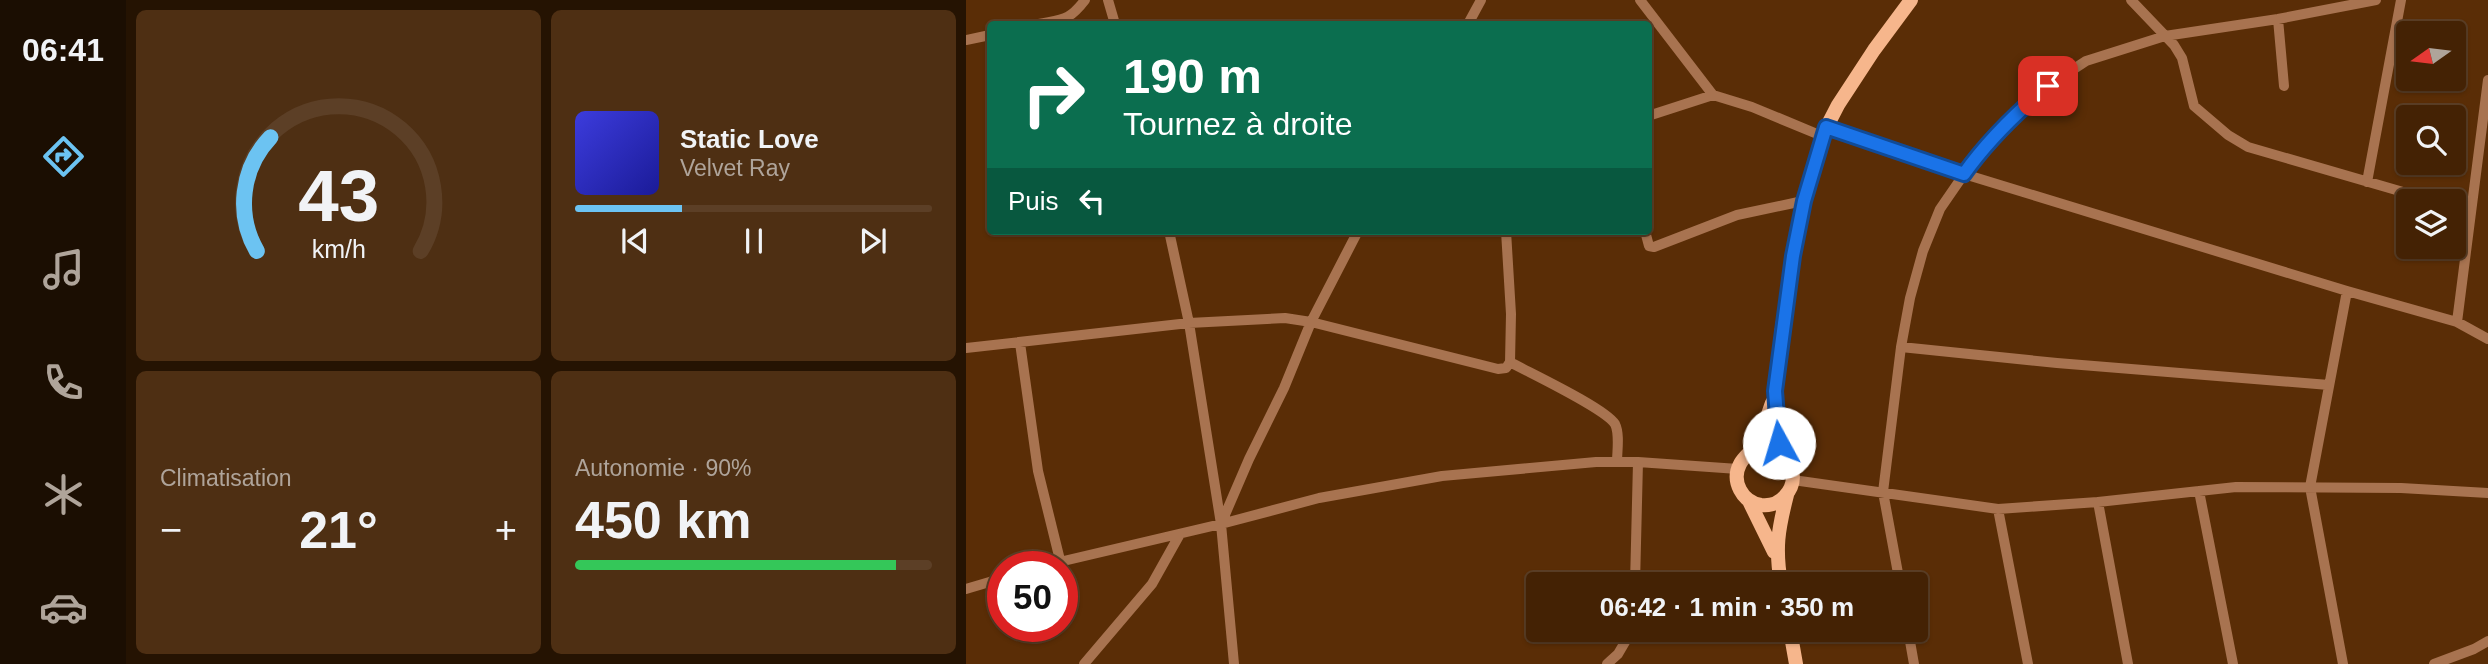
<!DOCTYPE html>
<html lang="fr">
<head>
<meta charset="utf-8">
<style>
	:root { --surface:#442204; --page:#4e2f13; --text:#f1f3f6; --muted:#afa49a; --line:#5c3f26; --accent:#6cc3f2 }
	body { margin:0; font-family:Helvetica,sans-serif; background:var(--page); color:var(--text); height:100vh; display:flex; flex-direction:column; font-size:26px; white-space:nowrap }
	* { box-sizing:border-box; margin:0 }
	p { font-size:23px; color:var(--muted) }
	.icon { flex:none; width:38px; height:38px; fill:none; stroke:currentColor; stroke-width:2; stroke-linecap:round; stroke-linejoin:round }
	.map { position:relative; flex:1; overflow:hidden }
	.panel { display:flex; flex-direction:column; gap:10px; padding:10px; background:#251302; width:840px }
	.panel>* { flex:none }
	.hud { position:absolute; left:21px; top:21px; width:665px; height:214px; border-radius:7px; box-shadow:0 2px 5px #0004,0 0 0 2px var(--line); background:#0b6e4f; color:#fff; overflow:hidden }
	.needle { width:46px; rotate:256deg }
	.controls { position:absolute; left:1430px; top:21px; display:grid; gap:14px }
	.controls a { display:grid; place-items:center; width:70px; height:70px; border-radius:7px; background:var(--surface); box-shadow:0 2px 5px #0004,0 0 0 2px var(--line); font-size:35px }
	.speed { position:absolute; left:21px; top:551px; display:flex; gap:14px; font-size:35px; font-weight:700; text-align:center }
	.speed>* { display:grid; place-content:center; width:91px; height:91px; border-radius:50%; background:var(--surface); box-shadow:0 2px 5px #0004,0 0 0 2px var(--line); line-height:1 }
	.speed .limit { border:10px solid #d22; background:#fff; color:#111 }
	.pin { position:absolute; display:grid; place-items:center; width:60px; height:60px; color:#fff; margin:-30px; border-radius:14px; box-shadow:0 4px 10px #0006 }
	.me { position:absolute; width:77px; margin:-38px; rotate:354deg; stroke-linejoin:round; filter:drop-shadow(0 0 5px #0008) }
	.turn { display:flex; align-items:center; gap:24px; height:147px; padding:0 21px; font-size:32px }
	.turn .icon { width:91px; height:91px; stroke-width:2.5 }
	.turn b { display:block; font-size:49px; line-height:60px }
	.then { display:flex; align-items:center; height:66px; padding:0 21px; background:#0003; gap:14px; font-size:26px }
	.big { font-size:52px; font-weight:700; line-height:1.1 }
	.panel .card { flex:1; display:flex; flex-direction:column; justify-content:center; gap:10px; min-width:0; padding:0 24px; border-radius:10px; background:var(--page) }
	.panel .dial { align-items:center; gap:0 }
	.dial svg { height:182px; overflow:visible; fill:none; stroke:var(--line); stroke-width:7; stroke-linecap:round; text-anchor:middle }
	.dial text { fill:var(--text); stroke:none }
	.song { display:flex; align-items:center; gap:21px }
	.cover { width:84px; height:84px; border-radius:10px; background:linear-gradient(135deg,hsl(240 70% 55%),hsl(240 70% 35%)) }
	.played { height:7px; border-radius:4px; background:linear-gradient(90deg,var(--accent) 30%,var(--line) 30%) }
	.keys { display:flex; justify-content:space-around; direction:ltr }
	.heat { display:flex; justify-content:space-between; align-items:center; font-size:38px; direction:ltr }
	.charge { height:10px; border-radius:5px; background:linear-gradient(90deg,#34c759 90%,var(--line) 0) }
	.panel .tiles { flex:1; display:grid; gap:10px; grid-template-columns:repeat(2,1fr) }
	.trip { position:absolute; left:560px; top:572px; width:402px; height:70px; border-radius:7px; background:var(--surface); box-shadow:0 2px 5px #0004,0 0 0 2px var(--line); font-weight:700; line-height:70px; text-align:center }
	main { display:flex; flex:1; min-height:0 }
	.dock { display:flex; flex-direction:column; width:126px; justify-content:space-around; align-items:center; background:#1b0e02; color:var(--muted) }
	.dock .icon { width:49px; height:49px }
	.dock .active { color:var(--accent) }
	.dock b { font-size:32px; color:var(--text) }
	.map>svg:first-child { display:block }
</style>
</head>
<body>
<main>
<nav class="dock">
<b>06:41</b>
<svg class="icon active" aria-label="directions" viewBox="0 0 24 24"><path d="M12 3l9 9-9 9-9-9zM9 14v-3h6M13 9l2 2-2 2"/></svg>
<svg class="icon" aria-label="music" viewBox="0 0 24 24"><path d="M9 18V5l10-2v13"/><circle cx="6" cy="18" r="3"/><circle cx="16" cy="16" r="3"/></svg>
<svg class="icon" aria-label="phone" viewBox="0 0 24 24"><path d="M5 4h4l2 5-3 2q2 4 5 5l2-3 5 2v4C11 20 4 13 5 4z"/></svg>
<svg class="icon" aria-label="climate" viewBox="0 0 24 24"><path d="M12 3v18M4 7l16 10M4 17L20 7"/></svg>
<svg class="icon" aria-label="car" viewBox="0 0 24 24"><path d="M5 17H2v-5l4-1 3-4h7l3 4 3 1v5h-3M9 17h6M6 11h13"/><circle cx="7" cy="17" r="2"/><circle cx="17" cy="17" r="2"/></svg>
</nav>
<section class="panel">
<div class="tiles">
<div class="card dial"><svg viewBox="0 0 100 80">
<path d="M14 69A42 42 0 1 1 86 69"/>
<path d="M14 69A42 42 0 0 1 20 19" stroke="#6cc3f2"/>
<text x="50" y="56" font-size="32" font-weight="700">43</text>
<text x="50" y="72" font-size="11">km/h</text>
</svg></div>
<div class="card">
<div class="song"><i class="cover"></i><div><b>Static Love</b><p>Velvet Ray</p></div></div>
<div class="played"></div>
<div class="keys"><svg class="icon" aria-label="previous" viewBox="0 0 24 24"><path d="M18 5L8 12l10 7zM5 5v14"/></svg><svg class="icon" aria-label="pause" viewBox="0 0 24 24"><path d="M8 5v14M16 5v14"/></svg><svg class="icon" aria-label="next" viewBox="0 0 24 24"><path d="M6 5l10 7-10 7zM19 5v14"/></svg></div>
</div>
<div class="card"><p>Climatisation</p>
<div class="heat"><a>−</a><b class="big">21°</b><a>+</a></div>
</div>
<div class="card"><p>Autonomie · 90%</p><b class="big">450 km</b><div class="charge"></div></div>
</div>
</section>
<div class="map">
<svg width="1522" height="664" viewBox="0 0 1522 664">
	<rect width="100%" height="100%" fill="#5a2d06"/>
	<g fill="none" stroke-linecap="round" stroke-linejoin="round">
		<path stroke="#a87350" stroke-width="10" d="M 142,0 L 149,24
			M 674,0 L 747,95
			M 1165,0 L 1208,45 L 1216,58 L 1228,106 L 1262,135 L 1282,147 L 1468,201
			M 1312,19 L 1318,86
			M 73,24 C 97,19 103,21 119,0
			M 502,24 L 515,0
			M 0,40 L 24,35
			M 682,116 L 747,95 L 786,107 L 856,136
			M 860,127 L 998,174 L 1381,291 L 1491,322 L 1522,339
			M 1401,182 L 1435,0
			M 1488,207 L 1505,212
			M 203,231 L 223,323 L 255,524 L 268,664
			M 679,231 L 683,246 L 688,247 L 771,215 L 837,201
			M 1491,322 L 1522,80
			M 54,343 L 72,471 L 94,560
			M 935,347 L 1091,363 L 1363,385
			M 0,348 L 223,323 L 319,318 L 345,322 L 532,369 L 540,368 L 544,362 L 545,314 L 540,231
			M 544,362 C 564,373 639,408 649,424 C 654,434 651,452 651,462
			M 827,480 L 1032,509 L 1132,502 L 1270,487 L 1435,488 L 1522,493
			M 1233,491 L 1267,664
			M 1132,502 L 1162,664
			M 1032,509 L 1062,664
			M 255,524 L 283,459 L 318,388 L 345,322 L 392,231
			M 72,567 L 255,524 L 353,498 L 476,476 L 630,462 L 672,462 L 772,469
			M 669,584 L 672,462
			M 934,584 L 917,492 L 935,347 L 944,298 L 957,251 L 974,209 L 1016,148 L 1042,120 L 1082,86 L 1120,61 L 1199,36 L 1312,19 L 1410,0
			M 0,589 L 37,578
			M 942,630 L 948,664
			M 118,664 L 186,584 L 214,534
			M 641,664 L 652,654 L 666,630
			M 1377,664 L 1344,487 L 1381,291
			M 1468,664 L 1508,649 L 1522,641"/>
		<path stroke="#f6b68c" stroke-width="14" d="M 784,454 C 813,439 841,472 819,496 C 813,503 804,506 795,505 C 776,502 765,481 774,464 C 778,456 787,451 791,443 C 798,431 801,416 806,403
			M 818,457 L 810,428 L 809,391 L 816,328 L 827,256 L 837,201 L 856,136 L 872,105 L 908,50 L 945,0
			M 783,501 L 808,552
			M 815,584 C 809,548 812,530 821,495
			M 824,630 L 830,664"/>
	</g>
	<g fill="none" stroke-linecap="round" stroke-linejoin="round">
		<defs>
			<path id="route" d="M 813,443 L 809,391 L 827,256 L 838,201 L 860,127 L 998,174 C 1022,140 1050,113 1082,86"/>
		</defs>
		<use href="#route" stroke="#114b97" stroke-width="18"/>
		<use href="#route" stroke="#1a73e8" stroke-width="12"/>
	</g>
</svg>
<div class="controls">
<a><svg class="needle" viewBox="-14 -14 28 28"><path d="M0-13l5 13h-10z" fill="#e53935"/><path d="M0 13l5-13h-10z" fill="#afa49a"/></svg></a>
<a><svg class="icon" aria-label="search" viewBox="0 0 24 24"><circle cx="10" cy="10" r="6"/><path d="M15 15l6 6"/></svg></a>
<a><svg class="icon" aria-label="layers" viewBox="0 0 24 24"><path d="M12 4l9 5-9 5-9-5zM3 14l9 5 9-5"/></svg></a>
</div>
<div class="speed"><div class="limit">50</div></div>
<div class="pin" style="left:1082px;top:86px;background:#d93025"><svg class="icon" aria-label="arrive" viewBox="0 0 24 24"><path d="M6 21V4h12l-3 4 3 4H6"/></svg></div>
<svg class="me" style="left:813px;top:443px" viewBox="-20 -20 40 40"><circle r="19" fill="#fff"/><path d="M0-13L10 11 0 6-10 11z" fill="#1a73e8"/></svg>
<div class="trip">06:42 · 1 min · 350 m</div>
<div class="hud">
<div class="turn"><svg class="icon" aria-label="right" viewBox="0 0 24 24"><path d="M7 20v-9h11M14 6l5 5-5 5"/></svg><div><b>190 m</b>Tournez à droite</div></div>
<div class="then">Puis<svg class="icon" aria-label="left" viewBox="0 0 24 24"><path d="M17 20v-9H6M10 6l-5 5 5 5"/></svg></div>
</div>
</div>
</main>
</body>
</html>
